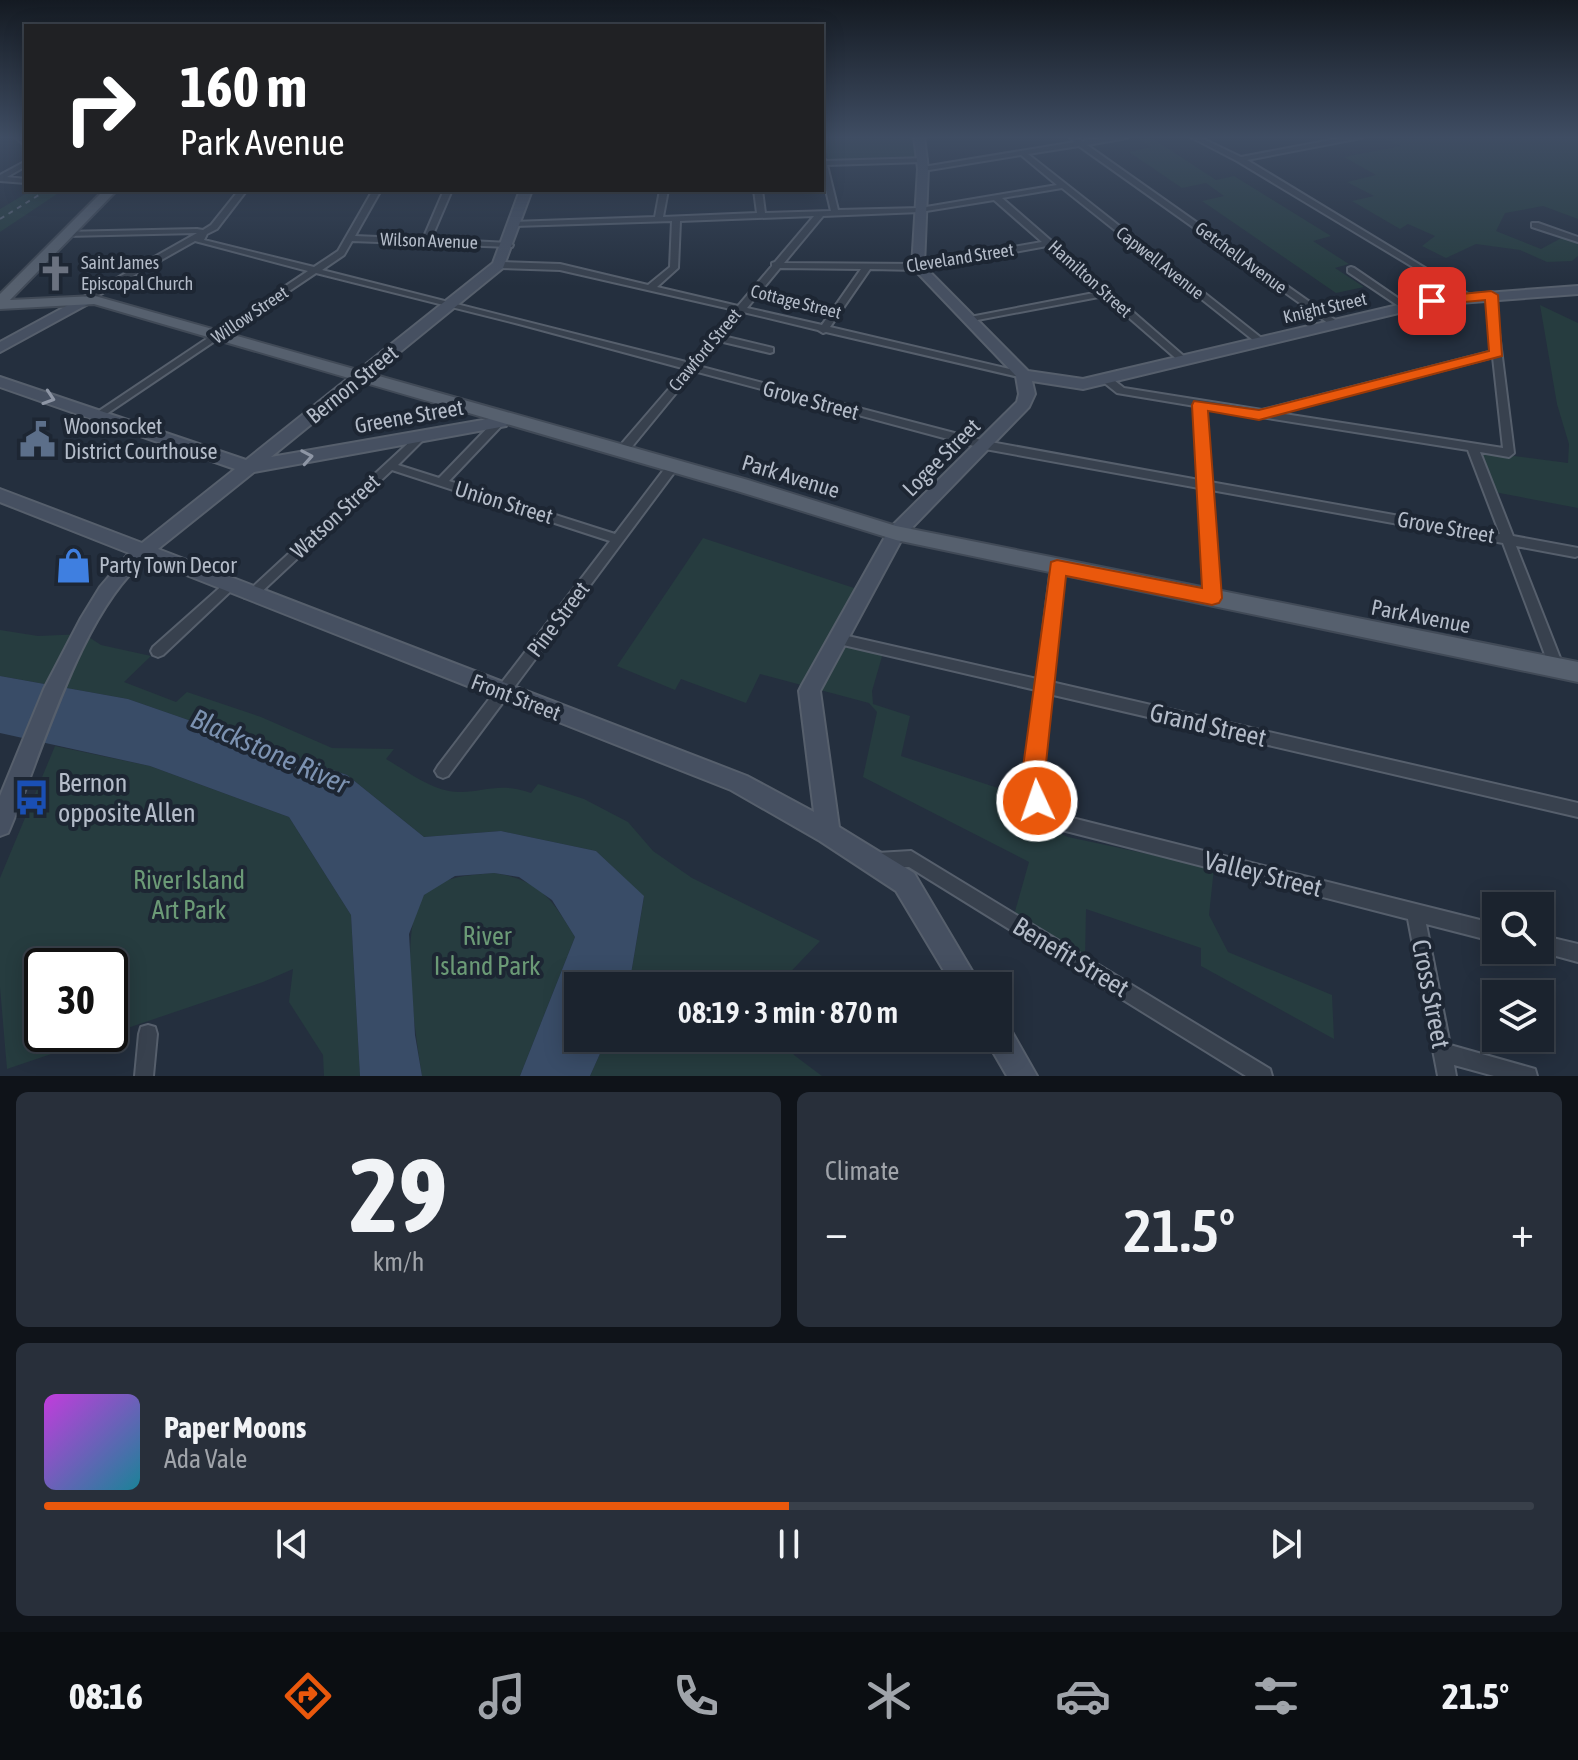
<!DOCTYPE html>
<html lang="en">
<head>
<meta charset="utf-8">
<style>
	:root { --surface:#1b232e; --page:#282f3a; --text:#f1f3f6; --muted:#a0a4aa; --line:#39404a; --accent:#ea580c }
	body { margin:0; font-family:"Asap Condensed",sans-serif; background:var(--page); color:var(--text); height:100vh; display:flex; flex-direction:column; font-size:30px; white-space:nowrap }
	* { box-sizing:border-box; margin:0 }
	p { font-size:26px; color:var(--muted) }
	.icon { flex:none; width:44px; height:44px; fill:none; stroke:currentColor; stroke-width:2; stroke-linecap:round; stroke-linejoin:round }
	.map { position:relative; height:1076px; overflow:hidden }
	.drawer { display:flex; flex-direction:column; gap:16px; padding:16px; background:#0f1319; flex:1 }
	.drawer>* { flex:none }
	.top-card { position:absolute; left:24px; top:24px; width:800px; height:168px; border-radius:0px; box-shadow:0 4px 20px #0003,0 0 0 2px var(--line); background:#202124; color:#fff; overflow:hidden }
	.buttons { position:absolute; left:1482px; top:892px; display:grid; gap:16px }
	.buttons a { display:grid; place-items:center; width:72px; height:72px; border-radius:0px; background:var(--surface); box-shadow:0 4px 20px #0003,0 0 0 2px var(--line); font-size:40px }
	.speed { position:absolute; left:24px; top:948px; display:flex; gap:16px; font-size:40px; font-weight:700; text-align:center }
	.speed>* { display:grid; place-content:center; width:104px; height:104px; border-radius:50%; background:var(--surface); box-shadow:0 4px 20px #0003,0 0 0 2px var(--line); line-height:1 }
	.speed .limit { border:4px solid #111; border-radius:12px; background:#fff; color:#111 }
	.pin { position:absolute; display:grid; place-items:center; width:68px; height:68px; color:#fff; margin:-34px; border-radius:16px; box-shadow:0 4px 12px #0006 }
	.me { position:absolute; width:88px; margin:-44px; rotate:357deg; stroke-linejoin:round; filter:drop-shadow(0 0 6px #0008) }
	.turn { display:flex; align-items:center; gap:28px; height:168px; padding:0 24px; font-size:36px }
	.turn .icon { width:104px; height:104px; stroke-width:2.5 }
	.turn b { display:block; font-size:56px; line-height:68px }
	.big { font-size:60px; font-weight:600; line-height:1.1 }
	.drawer .tile { flex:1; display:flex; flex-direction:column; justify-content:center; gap:12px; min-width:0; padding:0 28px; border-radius:12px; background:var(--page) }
	.drawer .dial { align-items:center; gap:0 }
	.dial b { font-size:104px; line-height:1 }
	.song { display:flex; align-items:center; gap:24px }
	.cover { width:96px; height:96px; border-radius:12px; background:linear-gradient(135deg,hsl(290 70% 55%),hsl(190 70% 35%)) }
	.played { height:8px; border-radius:4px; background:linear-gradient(90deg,var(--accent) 50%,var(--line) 50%) }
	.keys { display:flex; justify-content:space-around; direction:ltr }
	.heat { display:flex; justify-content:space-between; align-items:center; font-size:44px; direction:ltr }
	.drawer .tiles { flex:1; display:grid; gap:16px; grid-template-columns:1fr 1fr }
	.tile:last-child { grid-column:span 2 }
	.trip { position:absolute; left:564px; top:972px; width:448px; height:80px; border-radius:0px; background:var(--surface); box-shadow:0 4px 20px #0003,0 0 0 2px var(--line); font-weight:600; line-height:80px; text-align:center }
	.dock { display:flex; height:128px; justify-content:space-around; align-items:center; background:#0b0e12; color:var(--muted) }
	.dock .icon { width:56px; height:56px }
	.dock .on { color:var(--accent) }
	.dock b { font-size:36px; color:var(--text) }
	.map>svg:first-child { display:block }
</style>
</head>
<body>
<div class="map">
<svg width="1578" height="1076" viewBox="0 0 1578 1076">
	<rect width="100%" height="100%" fill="#242f3e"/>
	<path fill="#263c3f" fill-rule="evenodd" d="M 823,136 L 912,136 L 915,157 L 828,160 Z
		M 1134,136 L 1149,136 L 1216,180 L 1234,176 L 1331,236 L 1313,241 L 1349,264 L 1335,268 L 1364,287 L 1336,293 L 1202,201 L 1224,196 L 1206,183 L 1182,188 L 1129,152 L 1151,147 Z
		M 1379,136 L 1578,136 L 1578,219 L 1543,206 L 1505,213 L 1496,231 L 1541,249 L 1567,235 L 1578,239 L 1578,256 L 1572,261 L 1547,262 L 1520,250 L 1476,244 L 1446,258 L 1422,246 L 1435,236 L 1408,224 L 1400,229 L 1352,201 L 1374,196 L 1347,182 L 1376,175 L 1344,157 L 1401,146 Z
		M 32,190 L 63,190 L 0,232 L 0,209 Z
		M 1540,305 L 1578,323 L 1578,508 L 1489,491 L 1476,451 L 1568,463 L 1569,444 L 1557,404 Z
		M 703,538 L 857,589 L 834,634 L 885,646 L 872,691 L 873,704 L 910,716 L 901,756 L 1013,793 L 1006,809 L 1068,837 L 1214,868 L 1209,915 L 1228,952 L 1332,995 L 1334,1039 L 1201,966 L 1201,948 L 1086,909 L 1085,959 L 1014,915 L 1029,862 L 863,777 L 877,712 L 869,703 L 760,674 L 746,703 L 681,679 L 675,690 L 617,666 Z
		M 0,630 L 38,636 L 84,634 L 101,645 L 151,656 L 124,682 L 176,702 L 187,692 L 261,717 L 332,748 L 394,749 L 386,759 C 405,770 427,787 449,791 C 479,796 495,780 531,793 L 538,784 L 584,799 L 628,822 L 653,851 L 692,878 L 820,941 L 777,986 L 629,986 L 644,897 L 596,851 L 501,831 L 424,837 L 347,775 L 128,699 L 0,676 Z
		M 55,746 L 150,766 L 289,817 L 351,915 L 360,1076 L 324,1076 L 323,1055 L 289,1002 L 293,969 L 263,982 L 7,1069 L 0,987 L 0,878 ZM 42,966 L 110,966 L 110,1034 L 42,1034 Z
		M 494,873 C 540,880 552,899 575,937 L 520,1076 L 422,1076 C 416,1037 397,924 425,894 C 442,876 470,875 494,873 Z
		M 607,1038 L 787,1038 L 794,1055 L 822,1076 L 590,1076 Z"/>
	<path fill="#394c67" d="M 0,676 L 128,699 L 347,775 L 424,837 L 501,831 L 596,851 L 644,896 L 629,986 L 578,986 L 578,1038 L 607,1038 L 590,1076 L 520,1076 L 575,937 L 552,900 L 519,877 L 494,873 L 455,876 L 424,895 L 409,934 L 415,1035 L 422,1076 L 360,1076 L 351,915 L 289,817 L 150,766 L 0,733 Z"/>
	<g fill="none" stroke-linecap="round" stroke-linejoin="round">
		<defs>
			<path id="street" d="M 13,136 L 20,136 L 26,141 L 26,146 Z
				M 1067,136 L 1074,136 L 1082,141 L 1117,136 L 1130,136 L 1127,138 L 1087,145 L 1338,322 L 1338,326 L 1332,326 L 1079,146 L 1028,154 L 1264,340 L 1264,344 L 1258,344 L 1062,188 L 1002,198 L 1186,358 L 1186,362 L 1180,362 L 1104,296 L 967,322 L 967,318 L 970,317 L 1099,292 L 1047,246 L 918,270 L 870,269 L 830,327 L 1026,373 L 1026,377 L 1023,378 L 826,332 L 823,333 L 818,330 L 743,312 L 723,336 L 773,348 L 773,352 L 770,353 L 719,341 L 698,366 L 985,441 L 1199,480 L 1195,406 L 1117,393 L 1102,381 L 1102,377 L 1110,377 L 1124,388 L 1262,410 L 1493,351 L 1487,295 L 1491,292 L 1494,293 L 1514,453 L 1509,457 L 1480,452 L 1513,536 L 1578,548 L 1578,556 L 1575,557 L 1516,546 L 1564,668 L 1562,672 L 1557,674 L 1552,672 L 1550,668 L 1503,543 L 1211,490 L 1218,598 L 1217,602 L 1207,602 L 1206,598 L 1199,488 L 985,449 L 694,371 L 626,454 L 622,455 L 617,451 L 618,448 L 686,369 L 519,324 L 316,273 L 102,417 L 98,418 L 93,415 L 308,271 L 195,241 L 83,304 L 79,301 L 80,299 L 197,233 L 66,236 L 63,236 L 63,232 L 197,229 L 203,230 L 211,225 L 239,190 L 247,190 L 217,229 L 207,234 L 204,240 L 314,267 L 338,251 L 373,190 L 381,190 L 355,236 L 423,239 L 444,190 L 452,190 L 431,239 L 509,243 L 513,245 L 512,247 L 352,241 L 344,255 L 322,270 L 690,363 L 711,338 L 712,335 L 714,334 L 735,310 L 560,270 L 499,268 L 495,265 L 499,262 L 560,264 L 648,285 L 670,267 L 672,221 L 515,226 L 512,226 L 512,222 L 655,217 L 660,190 L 668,190 L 663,217 L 757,213 L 754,190 L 762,190 L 765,213 L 831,211 L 822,173 L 822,156 L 826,161 L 926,158 L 927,160 L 923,162 L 827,165 L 838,210 L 920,208 L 1057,185 L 1021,155 L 923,171 L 919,169 L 923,167 L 1075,142 ZM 994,200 L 1042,242 L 918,264 L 784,263 L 823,216 L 920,212 ZM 814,216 L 775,262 L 772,263 L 772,266 L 738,306 L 657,287 L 678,268 L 680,221 ZM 780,268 L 861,269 L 822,325 L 747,308 ZM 1493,357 L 1503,448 L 1278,413 ZM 1205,408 L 1468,450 L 1500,534 L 1210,482 Z
				M 1189,136 L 1197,136 L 1241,157 L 1352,136 L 1364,136 L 1361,138 L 1247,160 L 1473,297 L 1469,300 L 1466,299 L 1237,161 Z
				M 26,161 L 26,166 L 7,177 L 26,179 L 26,183 L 0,181 L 0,175 Z
				M 1532,223 L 1538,223 L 1578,237 L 1578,242 L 1532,227 Z
				M 1351,267 L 1354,268 L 1411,307 L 1406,310 L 1403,309 L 1348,272 L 1348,268 Z
				M 503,415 L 507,416 L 508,418 L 507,420 L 449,481 L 615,534 L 669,463 L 673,462 L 679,466 L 448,776 L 443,778 L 438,776 L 435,771 L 438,766 L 610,541 L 392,470 L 255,598 L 245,598 L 244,595 L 417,435 L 421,434 L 426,437 L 398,465 L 439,478 L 499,416 Z
				M 1057,562 L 1061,564 L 1063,567 L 1051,682 L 1578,803 L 1578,817 L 1049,694 L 1040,782 L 1044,797 L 1072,818 L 1496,924 L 1496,942 L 1426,924 L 1450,1045 L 1528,1067 L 1535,1069 L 1537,1076 L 1494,1076 L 1454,1065 L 1456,1076 L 1438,1076 L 1408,919 L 1062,830 L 1032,806 L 1024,782 L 1036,690 L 839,644 L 834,643 L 832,639 L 834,635 L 839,634 L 1037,679 L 1051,567 L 1053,564 Z
				M 229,581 L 233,583 L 235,586 L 233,589 L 163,655 L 158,657 L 153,655 L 151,651 L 153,647 L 225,583 Z
				M 911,851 L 1270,1069 L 1272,1076 L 1246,1076 L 909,867 L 877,869 L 871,867 L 869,861 L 871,855 L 877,853 Z
				M 1540,935 L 1578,944 L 1578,962 L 1534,950 L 1540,950 Z
				M 148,1025 L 155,1027 L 157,1034 L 153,1076 L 135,1076 L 139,1034 L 141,1027 Z"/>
			<path id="secondary" d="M 914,136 L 924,136 L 928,169 L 924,266 L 1028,371 L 1083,379 L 1432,297 L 1578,286 L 1578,294 L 1432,305 L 1083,389 L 1032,381 L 1035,394 L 1029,407 L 903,537 L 820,691 L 839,827 L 914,873 L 981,986 L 953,986 L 896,891 L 820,841 L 731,790 L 146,559 C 80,613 42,755 8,833 L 0,836 L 0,796 L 44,689 L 81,618 L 100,587 L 129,553 L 0,502 L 0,489 L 142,543 L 235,469 L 0,387 L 0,377 L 246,460 L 493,263 L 520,190 L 532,190 L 503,268 L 271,457 L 500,417 L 506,418 L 508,422 L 506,426 L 254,472 L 158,549 L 747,776 L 814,812 L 799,691 L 802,685 L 890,528 L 1017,402 L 1019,394 L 1016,376 L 912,267 L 918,169 Z
				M 83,297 L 90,301 L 88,304 L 0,352 L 0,342 Z
				M 998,1021 L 1008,1025 L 1037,1076 L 1007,1076 L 985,1038 L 998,1038 Z"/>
			<path id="primary" d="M 104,190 L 117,190 L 10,300 L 95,296 L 748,480 L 896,526 L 1578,662 L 1578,682 L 896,540 L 734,490 L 94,304 L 0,309 L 0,294 Z"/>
		</defs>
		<use href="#street" stroke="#565f6c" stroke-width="4"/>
		<use href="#secondary" stroke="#565f6c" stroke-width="4"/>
		<use href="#primary" stroke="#414a57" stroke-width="4"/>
		<use href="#street" fill="#38414e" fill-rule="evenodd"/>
		<use href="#secondary" fill="#465061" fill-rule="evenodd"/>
		<use href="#primary" fill="#56606e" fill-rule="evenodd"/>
		<path stroke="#5a6575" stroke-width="2" stroke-dasharray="5 5" stroke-linecap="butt" d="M 0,219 L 47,190"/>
	</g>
	<defs><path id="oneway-chevron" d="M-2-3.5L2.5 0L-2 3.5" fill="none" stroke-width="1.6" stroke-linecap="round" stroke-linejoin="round" transform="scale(2)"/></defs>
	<g stroke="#8e96a5">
		<use href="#oneway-chevron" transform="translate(49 398) rotate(18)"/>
		<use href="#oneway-chevron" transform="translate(307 457) rotate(-10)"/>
	</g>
	<linearGradient id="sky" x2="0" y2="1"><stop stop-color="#141a22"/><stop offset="0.48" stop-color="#3f4d63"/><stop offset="1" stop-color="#3f4d63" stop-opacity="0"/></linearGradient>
	<rect width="1578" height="286" fill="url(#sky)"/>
	<path fill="#ea580c" stroke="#983908" stroke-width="2" d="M 1491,291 L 1498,295 L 1502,356 L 1259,420 L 1208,411 L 1222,598 L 1219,603 L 1212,605 L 1066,576 L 1044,782 L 1049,801 L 1045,809 L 1037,812 L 1029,809 L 1021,782 L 1051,562 L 1057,560 L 1202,588 L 1192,405 L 1194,401 L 1259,410 L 1489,351 L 1485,300 L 1432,305 L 1425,301 L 1432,297 Z"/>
	<defs>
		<symbol id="church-bare" viewBox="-9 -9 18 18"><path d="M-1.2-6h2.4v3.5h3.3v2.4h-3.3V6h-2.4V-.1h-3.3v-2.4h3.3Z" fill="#6b7280" stroke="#1d2633" stroke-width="2.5" paint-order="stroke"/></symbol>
		<symbol id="civic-bare" viewBox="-9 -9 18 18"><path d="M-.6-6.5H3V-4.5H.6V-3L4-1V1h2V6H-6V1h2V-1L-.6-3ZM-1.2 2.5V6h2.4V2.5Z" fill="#5c6f8a" stroke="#1d2633" stroke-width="2.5" paint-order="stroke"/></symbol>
		<symbol id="shop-bare" viewBox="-9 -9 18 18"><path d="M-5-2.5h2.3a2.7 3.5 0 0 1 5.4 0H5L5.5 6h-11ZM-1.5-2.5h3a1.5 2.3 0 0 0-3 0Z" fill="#3f7fe0" stroke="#1d2633" stroke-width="2.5" paint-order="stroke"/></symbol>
		<symbol id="bus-bare" viewBox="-9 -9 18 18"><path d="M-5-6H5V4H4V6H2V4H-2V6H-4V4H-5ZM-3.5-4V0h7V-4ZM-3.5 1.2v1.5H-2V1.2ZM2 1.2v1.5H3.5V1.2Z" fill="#1a4fb4" stroke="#1d2633" stroke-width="2.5" paint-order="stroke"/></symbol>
	</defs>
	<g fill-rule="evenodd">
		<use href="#church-bare" x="30" y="248" width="51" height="51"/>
		<use href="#civic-bare" x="12" y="414" width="51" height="51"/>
		<use href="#shop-bare" x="48" y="540" width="51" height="51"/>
		<use href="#bus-bare" x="6" y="772" width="51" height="51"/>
	</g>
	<g text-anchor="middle" stroke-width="8" stroke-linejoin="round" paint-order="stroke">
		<g font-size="18" fill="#b4bcc9" stroke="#1d2633">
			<text transform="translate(429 241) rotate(2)" y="6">Wilson Avenue</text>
			<text transform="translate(960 258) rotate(-9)" y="6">Cleveland Street</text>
			<text transform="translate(1241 258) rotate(36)" y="6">Getchell Avenue</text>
			<text transform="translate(1160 263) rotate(38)" y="6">Capwell Avenue</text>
			<text transform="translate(1090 279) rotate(42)" y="6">Hamilton Street</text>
			<text transform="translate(796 302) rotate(14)" y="6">Cottage Street</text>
			<text transform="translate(1325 308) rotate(-13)" y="6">Knight Street</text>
			<text transform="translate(250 315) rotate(-34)" y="6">Willow Street</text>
			<text transform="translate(705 350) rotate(-50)" y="6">Crawford Street</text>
		</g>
		<g font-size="18" fill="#b4bcc9" stroke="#1d2633" text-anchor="start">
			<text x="81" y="269">Saint James<tspan x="81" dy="21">Episcopal Church</tspan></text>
		</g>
		<g font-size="22" fill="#b4bcc9" stroke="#1d2633">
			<text transform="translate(352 384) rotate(-39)" y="8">Bernon Street</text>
			<text transform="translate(811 400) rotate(15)" y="8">Grove Street</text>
			<text transform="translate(409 416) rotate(-10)" y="8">Greene Street</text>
			<text transform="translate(941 457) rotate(-45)" y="8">Logee Street</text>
			<text transform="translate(791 476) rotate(17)" y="8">Park Avenue</text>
			<text transform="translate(504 502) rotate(17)" y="8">Union Street</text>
			<text transform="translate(335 516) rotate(-43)" y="8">Watson Street</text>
			<text transform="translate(1446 527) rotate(10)" y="8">Grove Street</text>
			<text transform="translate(1421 616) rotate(11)" y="8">Park Avenue</text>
			<text transform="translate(558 619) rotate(-53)" y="8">Pine Street</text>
			<text transform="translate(516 697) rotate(21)" y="8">Front Street</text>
		</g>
		<g font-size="22" fill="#b4bcc9" stroke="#1d2633" text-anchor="start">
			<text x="64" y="434">Woonsocket<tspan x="64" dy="25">District Courthouse</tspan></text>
			<text x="99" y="573">Party Town Decor</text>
		</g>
		<g font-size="26" fill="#b4bcc9" stroke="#1d2633">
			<text transform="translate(1208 725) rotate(13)" y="9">Grand Street</text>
			<text transform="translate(1263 874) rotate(14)" y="9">Valley Street</text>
			<text transform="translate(1071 957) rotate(31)" y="9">Benefit Street</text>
			<text transform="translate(1431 994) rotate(79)" y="9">Cross Street</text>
		</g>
		<g font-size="26" fill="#b4bcc9" stroke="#1d2633" text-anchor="start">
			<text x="58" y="792">Bernon<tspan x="58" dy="30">opposite Allen</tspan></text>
		</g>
		<g font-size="26" fill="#6b9a76" stroke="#1d2633">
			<text x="189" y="889">River Island<tspan x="189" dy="30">Art Park</tspan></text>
			<text x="487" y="945">River<tspan x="487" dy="30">Island Park</tspan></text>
		</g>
		<g font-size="28" font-style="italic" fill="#7c92b1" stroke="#1d2633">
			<text transform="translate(270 751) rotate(24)" y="10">Blackstone River</text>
		</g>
	</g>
</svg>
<div class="buttons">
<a><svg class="icon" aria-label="search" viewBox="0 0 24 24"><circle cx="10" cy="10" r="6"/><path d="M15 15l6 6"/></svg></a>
<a><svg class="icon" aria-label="layers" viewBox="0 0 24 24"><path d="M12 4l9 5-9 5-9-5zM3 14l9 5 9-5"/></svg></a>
</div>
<div class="speed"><div class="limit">30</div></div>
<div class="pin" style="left:1432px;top:301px;background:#d93025"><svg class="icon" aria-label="arrive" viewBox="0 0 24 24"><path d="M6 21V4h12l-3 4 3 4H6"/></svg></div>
<svg class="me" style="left:1037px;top:801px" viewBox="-20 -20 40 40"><circle r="17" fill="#ea580c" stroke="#fff" stroke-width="3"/><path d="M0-11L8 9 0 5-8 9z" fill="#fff"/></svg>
<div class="trip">08:19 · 3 min · 870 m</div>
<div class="top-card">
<div class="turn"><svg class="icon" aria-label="right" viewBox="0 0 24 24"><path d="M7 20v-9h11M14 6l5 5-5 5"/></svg><div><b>160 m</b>Park Avenue</div></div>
</div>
</div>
<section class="drawer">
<div class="tiles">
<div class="tile dial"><b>29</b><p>km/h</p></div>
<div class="tile"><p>Climate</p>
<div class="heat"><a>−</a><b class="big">21.5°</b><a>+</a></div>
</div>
<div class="tile">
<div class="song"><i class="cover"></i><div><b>Paper Moons</b><p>Ada Vale</p></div></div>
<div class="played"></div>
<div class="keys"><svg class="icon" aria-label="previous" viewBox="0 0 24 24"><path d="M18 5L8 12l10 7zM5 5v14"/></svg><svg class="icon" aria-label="pause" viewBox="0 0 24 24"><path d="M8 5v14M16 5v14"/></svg><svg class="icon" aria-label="next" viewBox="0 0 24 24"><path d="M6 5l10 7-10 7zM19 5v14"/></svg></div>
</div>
</div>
</section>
<nav class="dock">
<b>08:16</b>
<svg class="icon on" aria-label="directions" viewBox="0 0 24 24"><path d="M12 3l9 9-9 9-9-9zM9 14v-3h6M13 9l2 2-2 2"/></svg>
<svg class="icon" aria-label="music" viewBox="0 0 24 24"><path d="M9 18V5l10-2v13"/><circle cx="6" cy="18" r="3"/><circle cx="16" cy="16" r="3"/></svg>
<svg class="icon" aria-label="phone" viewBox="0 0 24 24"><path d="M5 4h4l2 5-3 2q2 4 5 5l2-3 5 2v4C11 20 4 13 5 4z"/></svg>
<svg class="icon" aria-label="climate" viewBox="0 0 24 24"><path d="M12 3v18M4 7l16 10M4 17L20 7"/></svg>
<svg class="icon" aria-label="car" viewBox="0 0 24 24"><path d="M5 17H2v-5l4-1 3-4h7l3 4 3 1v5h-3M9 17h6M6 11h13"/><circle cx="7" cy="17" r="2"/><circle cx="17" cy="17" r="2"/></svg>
<svg class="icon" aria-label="filters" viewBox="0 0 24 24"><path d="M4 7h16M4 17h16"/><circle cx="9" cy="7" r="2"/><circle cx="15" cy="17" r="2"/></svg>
<b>21.5°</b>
</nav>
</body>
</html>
